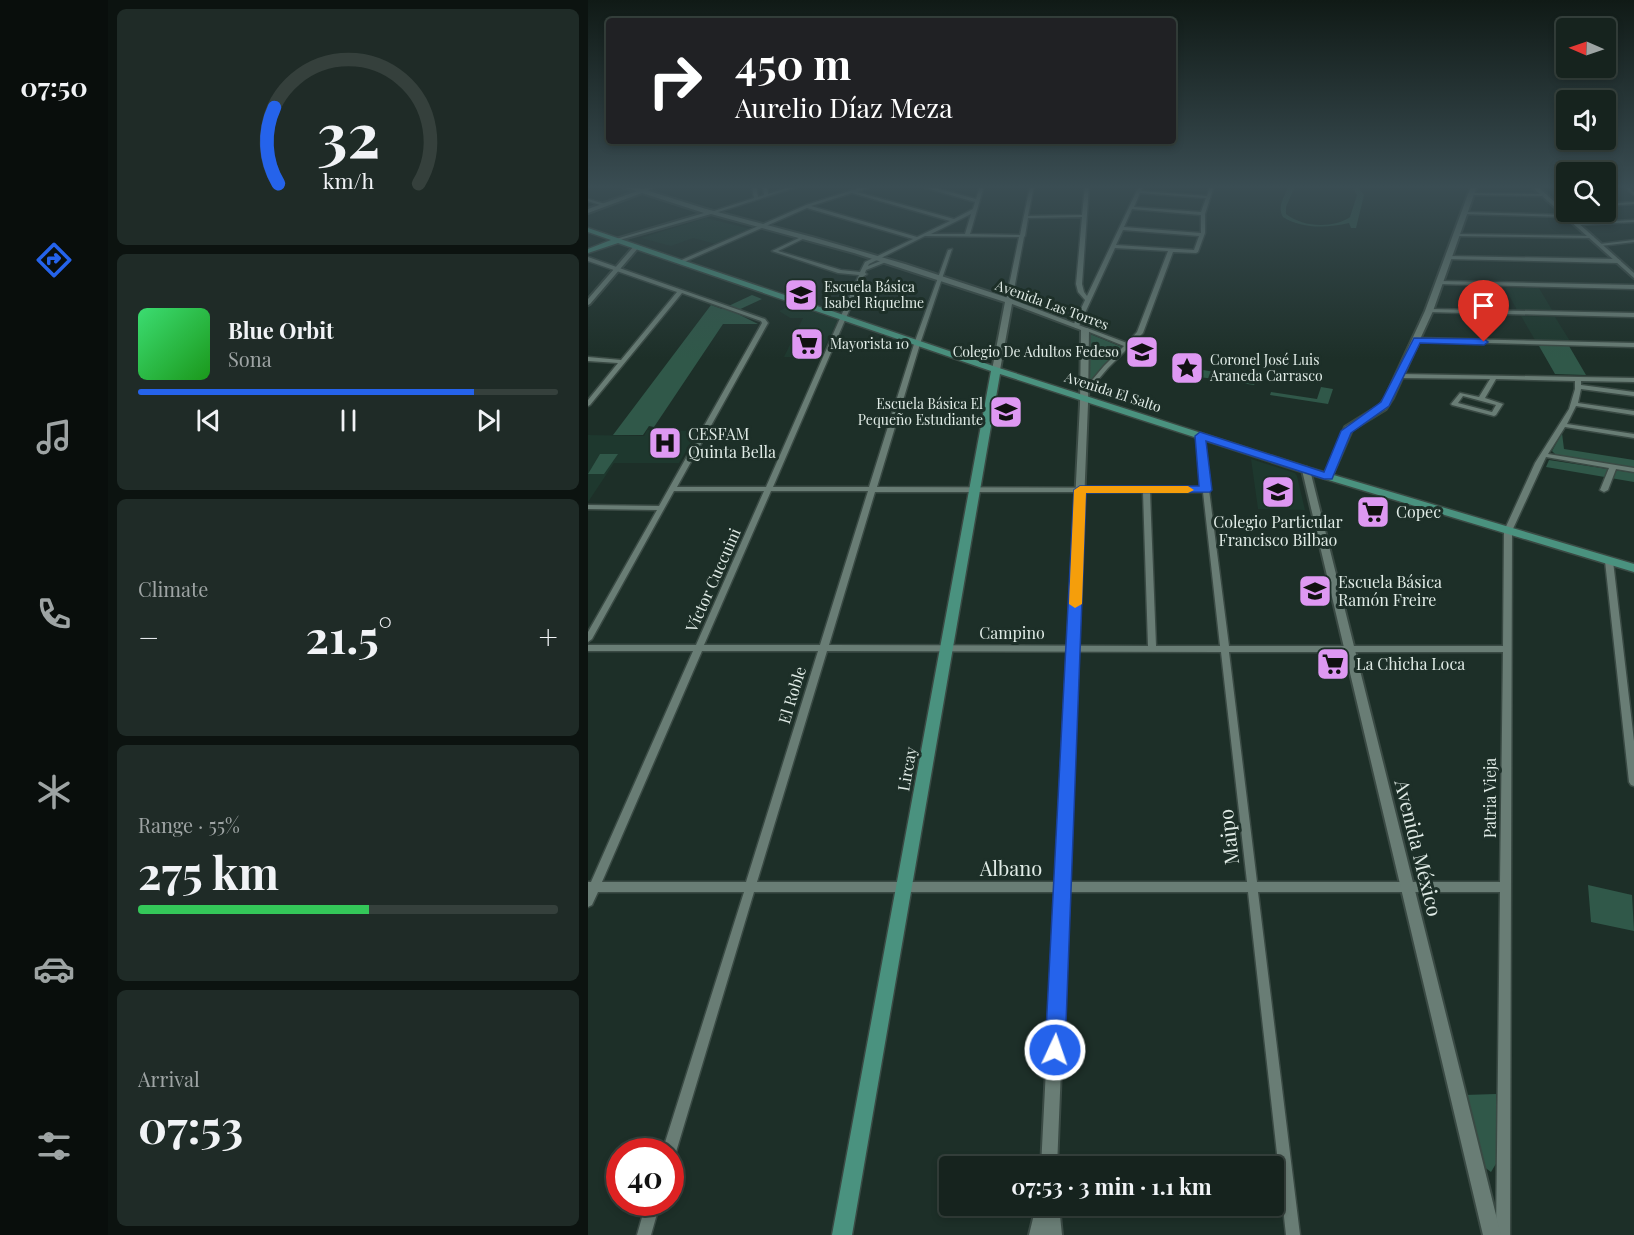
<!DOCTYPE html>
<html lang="en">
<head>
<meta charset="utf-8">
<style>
	:root { --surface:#16231e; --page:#1f2b27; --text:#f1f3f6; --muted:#9ea4a4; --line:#35403c; --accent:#2563eb }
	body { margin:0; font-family:"Playfair Display",serif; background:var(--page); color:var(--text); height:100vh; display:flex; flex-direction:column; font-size:22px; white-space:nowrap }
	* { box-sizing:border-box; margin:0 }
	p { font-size:20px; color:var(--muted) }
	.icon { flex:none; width:33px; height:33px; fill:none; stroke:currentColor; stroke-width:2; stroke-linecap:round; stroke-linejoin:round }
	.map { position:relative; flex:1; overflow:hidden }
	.details { display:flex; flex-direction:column; gap:9px; padding:9px; background:#0c1310; width:480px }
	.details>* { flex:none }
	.guide { position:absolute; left:18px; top:18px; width:570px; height:126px; border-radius:6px; box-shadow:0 3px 9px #0003,0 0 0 2px var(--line); background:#202124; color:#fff; overflow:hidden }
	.needle { width:39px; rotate:272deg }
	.controls { position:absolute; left:968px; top:18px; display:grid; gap:12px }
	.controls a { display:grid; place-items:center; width:60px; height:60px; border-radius:6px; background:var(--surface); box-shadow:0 3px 9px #0003,0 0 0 2px var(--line); font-size:30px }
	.speed { position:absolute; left:18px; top:1138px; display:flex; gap:12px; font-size:30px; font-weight:700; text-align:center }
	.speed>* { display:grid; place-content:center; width:78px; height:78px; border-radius:50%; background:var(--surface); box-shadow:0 3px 9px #0003,0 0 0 2px var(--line); line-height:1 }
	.speed .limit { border:9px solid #d22; background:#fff; color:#111 }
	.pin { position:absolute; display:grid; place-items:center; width:51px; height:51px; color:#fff; margin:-62px -26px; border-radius:50% 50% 50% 0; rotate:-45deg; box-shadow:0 0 6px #0007 }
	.pin .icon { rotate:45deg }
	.me { position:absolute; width:66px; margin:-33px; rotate:3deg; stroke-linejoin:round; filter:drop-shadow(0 0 4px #0008) }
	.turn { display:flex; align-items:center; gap:21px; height:126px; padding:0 30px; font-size:27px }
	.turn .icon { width:78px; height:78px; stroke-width:2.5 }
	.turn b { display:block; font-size:42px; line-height:51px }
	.big { font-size:45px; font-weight:700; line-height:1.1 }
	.details .widget { flex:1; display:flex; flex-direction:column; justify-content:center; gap:9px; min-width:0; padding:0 21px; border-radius:9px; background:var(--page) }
	.details .dial { align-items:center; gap:0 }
	.dial svg { height:156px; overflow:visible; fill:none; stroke:var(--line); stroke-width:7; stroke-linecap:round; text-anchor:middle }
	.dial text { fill:var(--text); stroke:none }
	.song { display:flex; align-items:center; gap:18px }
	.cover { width:72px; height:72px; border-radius:9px; background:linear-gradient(135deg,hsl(140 70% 55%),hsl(120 70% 35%)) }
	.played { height:6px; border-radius:3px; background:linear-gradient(90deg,var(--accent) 80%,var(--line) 80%) }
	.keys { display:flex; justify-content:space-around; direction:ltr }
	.heat { display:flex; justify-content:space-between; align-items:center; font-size:33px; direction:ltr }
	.charge { height:9px; border-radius:4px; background:linear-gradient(90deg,#34c759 55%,var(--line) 0) }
	.trip { position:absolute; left:351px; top:1156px; width:345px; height:60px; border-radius:6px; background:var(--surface); box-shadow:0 3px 9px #0003,0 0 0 2px var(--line); font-weight:700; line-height:60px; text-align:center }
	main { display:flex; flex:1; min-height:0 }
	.tabs { display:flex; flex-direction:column; width:108px; justify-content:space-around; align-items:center; background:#090e0c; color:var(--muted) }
	.tabs .icon { width:42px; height:42px }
	.tabs .selected { color:var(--accent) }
	.tabs b { font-size:27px; color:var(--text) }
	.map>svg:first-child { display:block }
</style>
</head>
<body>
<main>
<nav class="tabs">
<b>07:50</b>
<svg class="icon selected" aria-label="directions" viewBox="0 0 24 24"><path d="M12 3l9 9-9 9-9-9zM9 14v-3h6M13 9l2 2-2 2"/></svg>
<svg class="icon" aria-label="music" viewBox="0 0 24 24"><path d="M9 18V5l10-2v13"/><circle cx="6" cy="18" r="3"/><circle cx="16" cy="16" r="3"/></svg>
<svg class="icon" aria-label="phone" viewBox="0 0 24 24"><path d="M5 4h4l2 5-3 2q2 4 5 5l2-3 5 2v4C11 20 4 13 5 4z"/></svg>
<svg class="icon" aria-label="climate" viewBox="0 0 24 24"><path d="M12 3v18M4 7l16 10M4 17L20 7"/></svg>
<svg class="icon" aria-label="car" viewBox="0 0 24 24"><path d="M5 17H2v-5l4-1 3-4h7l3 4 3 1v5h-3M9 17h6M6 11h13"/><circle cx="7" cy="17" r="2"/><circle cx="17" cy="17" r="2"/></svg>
<svg class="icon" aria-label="filters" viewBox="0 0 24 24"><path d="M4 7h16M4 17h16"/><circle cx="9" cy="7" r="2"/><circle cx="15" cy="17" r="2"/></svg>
</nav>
<section class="details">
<div class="widget dial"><svg viewBox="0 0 100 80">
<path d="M14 69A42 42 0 1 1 86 69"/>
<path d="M14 69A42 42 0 0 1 12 30" stroke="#2563eb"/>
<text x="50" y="56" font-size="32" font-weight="700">32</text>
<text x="50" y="72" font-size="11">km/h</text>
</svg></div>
<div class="widget">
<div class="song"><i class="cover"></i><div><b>Blue Orbit</b><p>Sona</p></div></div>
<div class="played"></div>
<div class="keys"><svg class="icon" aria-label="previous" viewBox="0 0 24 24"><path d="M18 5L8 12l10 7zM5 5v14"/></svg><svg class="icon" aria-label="pause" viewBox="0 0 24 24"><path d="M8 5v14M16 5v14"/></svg><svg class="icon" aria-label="next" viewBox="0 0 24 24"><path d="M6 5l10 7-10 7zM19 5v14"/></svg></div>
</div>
<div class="widget"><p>Climate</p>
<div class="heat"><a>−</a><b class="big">21.5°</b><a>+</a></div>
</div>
<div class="widget"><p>Range · 55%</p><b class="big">275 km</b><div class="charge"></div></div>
<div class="widget"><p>Arrival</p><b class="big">07:53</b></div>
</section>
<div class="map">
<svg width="1046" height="1235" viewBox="0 0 1046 1235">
	<rect width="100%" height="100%" fill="#1d2f28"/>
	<path fill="#1e382e" d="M 118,218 L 162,229 L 128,244 L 105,238 L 83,246 L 53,238 Z
		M 917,288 L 951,288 L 964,310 L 929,310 Z
		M 205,305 L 250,320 L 232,357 L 196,357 L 215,318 L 202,318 L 191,311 Z
		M 933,316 L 967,317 L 982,341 L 947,340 Z
		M 59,430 L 110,431 L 91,463 L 26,463 L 0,502 L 0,435 L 56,436 Z
		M 663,459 L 707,473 L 709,476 L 717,510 L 670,509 Z"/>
	<path fill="#305849" d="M 707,186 L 698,207 L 698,214 C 714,227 745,229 762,217 L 769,195 L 764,186 L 769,186 L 776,195 L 768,228 L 763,228 L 761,223 C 739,228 714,229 695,217 C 689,207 696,197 700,188 Z
		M 164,295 L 174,299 L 146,312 L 170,324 L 135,324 L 66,427 L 61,426 L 55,435 L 25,435 L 123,305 L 134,309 Z
		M 502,334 L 534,347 L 504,379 L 501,379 Z
		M 951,346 L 981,346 L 998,375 L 967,374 Z
		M 609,369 L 669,379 L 666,385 L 605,376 Z
		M 733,387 L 745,389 L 740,404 L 682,395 L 683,392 L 729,399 Z
		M 974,433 L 976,449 L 1046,460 L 1046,468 L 968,455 L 964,451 Z
		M 12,454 L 30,454 L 16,474 L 0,474 Z
		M 961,460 L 1046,473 L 1046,482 L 958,467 Z
		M 1000,885 L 1044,895 L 1046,931 L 1003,922 Z
		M 908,1094 L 909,1162 L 903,1172 L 895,1166 L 876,1095 Z"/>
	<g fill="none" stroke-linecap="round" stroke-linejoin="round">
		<defs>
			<path id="minor" d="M 62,186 L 69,186 L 54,193 L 50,192 Z
				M 164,186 L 168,186 L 170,197 L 176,195 L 175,186 L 179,186 L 180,194 L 204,186 L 212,186 L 124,214 L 120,213 L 166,198 Z
				M 277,186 L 285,186 L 269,192 L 366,219 L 385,209 L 387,202 L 331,186 L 340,186 L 388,199 L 392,186 L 396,186 L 382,234 L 432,235 L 442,186 L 446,186 L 440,216 L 494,215 L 497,186 L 501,186 L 494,284 L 496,292 L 499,296 L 551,186 L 555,186 L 553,191 L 619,196 L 622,186 L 626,186 L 617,214 L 617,233 L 610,252 L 608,253 L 585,252 L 555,333 L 520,368 L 498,394 L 494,394 L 494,392 L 516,366 L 536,346 L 494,329 L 499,328 L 539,343 L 549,332 L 580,251 L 527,248 L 491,326 L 488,328 L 485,326 L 497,300 L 490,292 L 488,284 L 494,217 L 440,218 L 437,236 L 436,237 L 424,300 L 421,302 L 418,300 L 431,237 L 337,236 L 281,264 L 280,266 L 295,260 L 298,262 L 278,270 L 277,273 L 279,274 L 276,276 L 185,487 L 281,487 L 326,344 L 360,250 L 364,249 L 332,344 L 289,487 L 614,488 L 609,436 L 610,435 L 614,435 L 641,646 L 915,646 L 916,531 L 947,463 L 981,409 L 987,389 L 987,381 L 908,379 L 897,398 L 915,404 L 908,415 L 906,416 L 864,405 L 863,404 L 872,393 L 891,397 L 902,379 L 812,378 L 809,376 L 812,374 L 1046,378 L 1046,382 L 993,381 L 993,385 L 1046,392 L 1046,396 L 993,389 L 990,403 L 1046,411 L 1046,415 L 988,406 L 979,424 L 1046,434 L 1046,438 L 977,427 L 960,454 L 1046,468 L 1046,472 L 1028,469 L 1020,490 L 1016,492 L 1012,490 L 1021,468 L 958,457 L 924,531 L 922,1235 L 908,1235 L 912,892 L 670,892 L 712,1235 L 698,1235 L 660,892 L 166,892 L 88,1152 L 86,1157 L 82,1158 L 82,1152 L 74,1152 L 156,892 L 10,892 L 4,905 L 0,907 L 0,882 L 3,882 L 105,651 L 0,651 L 0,645 L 108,645 L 176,491 L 86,491 L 4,639 L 0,642 L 0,632 L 69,510 L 0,509 L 0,505 L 71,506 L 174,323 L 173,321 L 94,293 L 2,405 L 0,406 L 0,400 L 30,363 L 0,361 L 0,357 L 33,360 L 89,292 L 0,261 L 0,257 L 177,319 L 180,323 L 89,487 L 178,487 L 271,275 L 250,273 L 184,251 L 215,236 L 217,236 L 217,238 L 190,251 L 253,270 L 272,272 L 277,262 L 325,239 L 219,208 L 94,263 L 89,262 L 218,205 ZM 264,193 L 362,221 L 329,237 L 223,206 ZM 552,193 L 618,198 L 613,212 L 546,207 ZM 544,209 L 613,215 L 613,233 L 536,227 ZM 383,214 L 377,234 L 343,234 ZM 535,230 L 611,236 L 606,250 L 528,245 ZM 875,396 L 908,405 L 904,412 L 870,403 ZM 183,491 L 280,491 L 232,645 L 116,645 ZM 287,492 L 555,492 L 560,646 L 241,645 ZM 562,492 L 615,492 L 632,646 L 568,646 ZM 114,651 L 230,651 L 158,882 L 14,882 ZM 239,651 L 633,652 L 659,882 L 169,882 ZM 641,652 L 915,652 L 912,882 L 669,882 Z
				M 1035,186 L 1040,186 L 1046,192 L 1046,195 Z
				M 884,193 L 955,194 L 957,195 L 955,196 L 882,195 L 882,193 Z
				M 0,199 L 17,204 L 17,205 L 15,206 L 0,201 Z
				M 1046,202 L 1046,204 L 1017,206 L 1017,204 Z
				M 877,212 L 978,215 L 980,216 L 978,217 L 875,214 L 875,212 Z
				M 1046,220 L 1046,222 L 988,225 L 986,224 L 988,223 Z
				M 868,234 L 1004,236 L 1006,237 L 1004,238 L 866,236 L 866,235 Z
				M 1046,240 L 1046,242 L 1012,246 L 1010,245 L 1012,244 Z
				M 860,256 L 1030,259 L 1033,261 L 1030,263 L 858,259 L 857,258 Z
				M 851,281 L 1046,285 L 1046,289 L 849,284 L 848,283 Z
				M 841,309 L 1046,313 L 1046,317 L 839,312 L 839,310 Z
				M 829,338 L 1046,343 L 1046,347 L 827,341 L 827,339 Z
				M 1018,559 L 1024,559 L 1025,561 L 1046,741 L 1046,786 L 1043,785 L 1041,782 L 1017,561 Z
				M 58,1203 L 72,1203 L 63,1235 L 49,1235 Z"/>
			<path id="tertiary" d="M 30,186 L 43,186 L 58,190 L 118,209 L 224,237 L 317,264 L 423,299 L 501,329 L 500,404 L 469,1167 L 453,1167 L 492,404 L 493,330 L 424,304 L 412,370 L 405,372 L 404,370 L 417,302 L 266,253 L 123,214 L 28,241 L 28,239 L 116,213 L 54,193 L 0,213 L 0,209 L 49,191 Z
				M 883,186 L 889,186 L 845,311 L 805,398 L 798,409 L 764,430 L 744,476 L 743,478 L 737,478 L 736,476 L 757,427 L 792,405 L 797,398 L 837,311 Z
				M 943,186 L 949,186 L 1046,273 L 1046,278 Z
				M 46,246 L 51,247 L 2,304 L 0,305 L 0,299 Z
				M 718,467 L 722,470 L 913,1235 L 895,1235 L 714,470 Z
				M 448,1206 L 471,1206 L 474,1235 L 441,1235 Z"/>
			<path id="secondary" d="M 0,228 L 411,368 L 722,468 L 1046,564 L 1046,572 L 714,472 L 412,374 L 264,1235 L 244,1235 L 403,371 L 30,243 L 0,253 L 0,249 L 23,240 L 0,232 Z"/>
		</defs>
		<use href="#minor" stroke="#3a4a44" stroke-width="3"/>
		<use href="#tertiary" stroke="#3a4a44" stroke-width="4"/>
		<use href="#secondary" stroke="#3a4a44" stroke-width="3"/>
		<use href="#minor" fill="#697d75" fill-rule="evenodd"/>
		<use href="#tertiary" fill="#697d75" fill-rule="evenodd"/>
		<use href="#secondary" fill="#4a927f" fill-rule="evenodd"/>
	</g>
	<linearGradient id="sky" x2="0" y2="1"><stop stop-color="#101a16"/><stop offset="0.52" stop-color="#3a4d53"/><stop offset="1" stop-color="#3a4d53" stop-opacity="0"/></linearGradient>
	<rect width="1046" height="359" fill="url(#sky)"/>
	<path fill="#2563eb" stroke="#184099" stroke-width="1.5" d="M 826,338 L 896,339 L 900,342 L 896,345 L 832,343 L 801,406 L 763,433 L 744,479 L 736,479 L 618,441 L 624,490 L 622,492 L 498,493 L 477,1050 L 474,1057 L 467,1060 L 460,1057 L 457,1050 L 486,490 L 492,486 L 611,486 L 607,436 L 612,432 L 736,472 L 753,431 L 793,402 Z"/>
	<path fill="#f59e0b" d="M 492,486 L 600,486 L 606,490 L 600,493 L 498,493 L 494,604 L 487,608 L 481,604 L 486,490 Z"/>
	<defs>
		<symbol id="school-square" viewBox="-11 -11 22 22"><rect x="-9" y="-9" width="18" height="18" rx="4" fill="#de98f2" stroke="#1d2f28"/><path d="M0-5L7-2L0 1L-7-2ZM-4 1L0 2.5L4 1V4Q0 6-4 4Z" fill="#111"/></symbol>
		<symbol id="supermarket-square" viewBox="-11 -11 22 22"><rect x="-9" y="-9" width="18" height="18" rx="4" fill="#de98f2" stroke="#1d2f28"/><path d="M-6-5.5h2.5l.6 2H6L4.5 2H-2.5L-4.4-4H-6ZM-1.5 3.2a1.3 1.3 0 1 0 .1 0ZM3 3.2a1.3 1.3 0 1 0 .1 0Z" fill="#111"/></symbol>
		<symbol id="sight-square" viewBox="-11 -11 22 22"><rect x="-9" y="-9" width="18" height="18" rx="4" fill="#de98f2" stroke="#1d2f28"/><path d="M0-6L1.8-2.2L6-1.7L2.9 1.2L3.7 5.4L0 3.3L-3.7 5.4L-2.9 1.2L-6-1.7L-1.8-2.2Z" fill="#111"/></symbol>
		<symbol id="hospital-square" viewBox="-11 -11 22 22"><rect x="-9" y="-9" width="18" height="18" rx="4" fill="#de98f2" stroke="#1d2f28"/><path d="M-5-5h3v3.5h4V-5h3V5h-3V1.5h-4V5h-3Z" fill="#111"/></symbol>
	</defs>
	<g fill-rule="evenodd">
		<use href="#school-square" x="194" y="276" width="38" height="38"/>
		<use href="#supermarket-square" x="200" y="325" width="38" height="38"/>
		<use href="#school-square" x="535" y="333" width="38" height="38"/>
		<use href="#sight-square" x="580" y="349" width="38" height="38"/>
		<use href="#school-square" x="399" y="393" width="38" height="38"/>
		<use href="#hospital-square" x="58" y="424" width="38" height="38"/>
		<use href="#school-square" x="671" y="473" width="38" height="38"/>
		<use href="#supermarket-square" x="766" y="493" width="38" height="38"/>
		<use href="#school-square" x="708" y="572" width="38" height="38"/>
		<use href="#supermarket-square" x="726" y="645" width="38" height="38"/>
	</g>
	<g text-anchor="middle" stroke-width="6" stroke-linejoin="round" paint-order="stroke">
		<g font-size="14" fill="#e0ebe6" stroke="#1d2f28" text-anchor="start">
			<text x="236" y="292">Escuela Básica<tspan x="236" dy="16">Isabel Riquelme</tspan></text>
			<text x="242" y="349">Mayorista 10</text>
			<text x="531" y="357" text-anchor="end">Colegio De Adultos Fedeso</text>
			<text x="622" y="365">Coronel José Luis<tspan x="622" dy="16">Araneda Carrasco</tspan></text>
			<text x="395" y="409" text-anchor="end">Escuela Básica El<tspan x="395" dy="16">Pequeño Estudiante</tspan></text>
		</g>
		<g font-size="14" fill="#e0ebe6" stroke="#1d2f28">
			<text transform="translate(464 305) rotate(20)" y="5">Avenida Las Torres</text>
			<text transform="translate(525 392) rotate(18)" y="5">Avenida El Salto</text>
		</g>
		<g font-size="16" fill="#e0ebe6" stroke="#1d2f28" text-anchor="start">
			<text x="100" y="440">CESFAM<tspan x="100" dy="18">Quinta Bella</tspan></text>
			<text x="808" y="518">Copec</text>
			<text x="690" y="528" text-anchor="middle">Colegio Particular<tspan x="690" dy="18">Francisco Bilbao</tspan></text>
			<text x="750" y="588">Escuela Básica<tspan x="750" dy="18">Ramón Freire</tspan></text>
			<text x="768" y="670">La Chicha Loca</text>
		</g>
		<g font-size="16" fill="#e0ebe6" stroke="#1d2f28">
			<text transform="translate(125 580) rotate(-66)" y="6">Víctor Cuccuini</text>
			<text x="424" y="639">Campino</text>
			<text transform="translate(204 695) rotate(-73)" y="6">El Roble</text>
			<text transform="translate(319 769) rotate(-80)" y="6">Lircay</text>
			<text transform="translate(902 798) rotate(-90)" y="6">Patria Vieja</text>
		</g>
		<g font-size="20" fill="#e0ebe6" stroke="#1d2f28">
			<text transform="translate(641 837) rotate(-97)" y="7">Maipo</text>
			<text transform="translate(830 848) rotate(76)" y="7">Avenida México</text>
			<text x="423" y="876">Albano</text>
		</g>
	</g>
</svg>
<div class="controls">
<a><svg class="needle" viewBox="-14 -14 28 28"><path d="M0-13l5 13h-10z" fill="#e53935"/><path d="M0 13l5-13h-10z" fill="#9ea4a4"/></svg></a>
<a><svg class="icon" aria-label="sound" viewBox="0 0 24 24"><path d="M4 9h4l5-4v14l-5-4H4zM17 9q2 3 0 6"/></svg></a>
<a><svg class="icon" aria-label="search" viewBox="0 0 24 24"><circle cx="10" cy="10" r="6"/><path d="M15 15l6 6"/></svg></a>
</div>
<div class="speed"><div class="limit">40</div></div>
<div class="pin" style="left:896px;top:342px;background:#d93025"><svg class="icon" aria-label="arrive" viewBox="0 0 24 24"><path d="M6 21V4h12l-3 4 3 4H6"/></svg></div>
<svg class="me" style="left:467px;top:1050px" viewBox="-20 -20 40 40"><circle r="17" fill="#2563eb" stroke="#fff" stroke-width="3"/><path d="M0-11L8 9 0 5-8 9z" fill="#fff"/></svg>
<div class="trip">07:53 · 3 min · 1.1 km</div>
<div class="guide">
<div class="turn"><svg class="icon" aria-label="right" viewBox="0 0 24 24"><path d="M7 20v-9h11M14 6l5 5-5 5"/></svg><div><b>450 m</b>Aurelio Díaz Meza</div></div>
</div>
</div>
</main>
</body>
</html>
